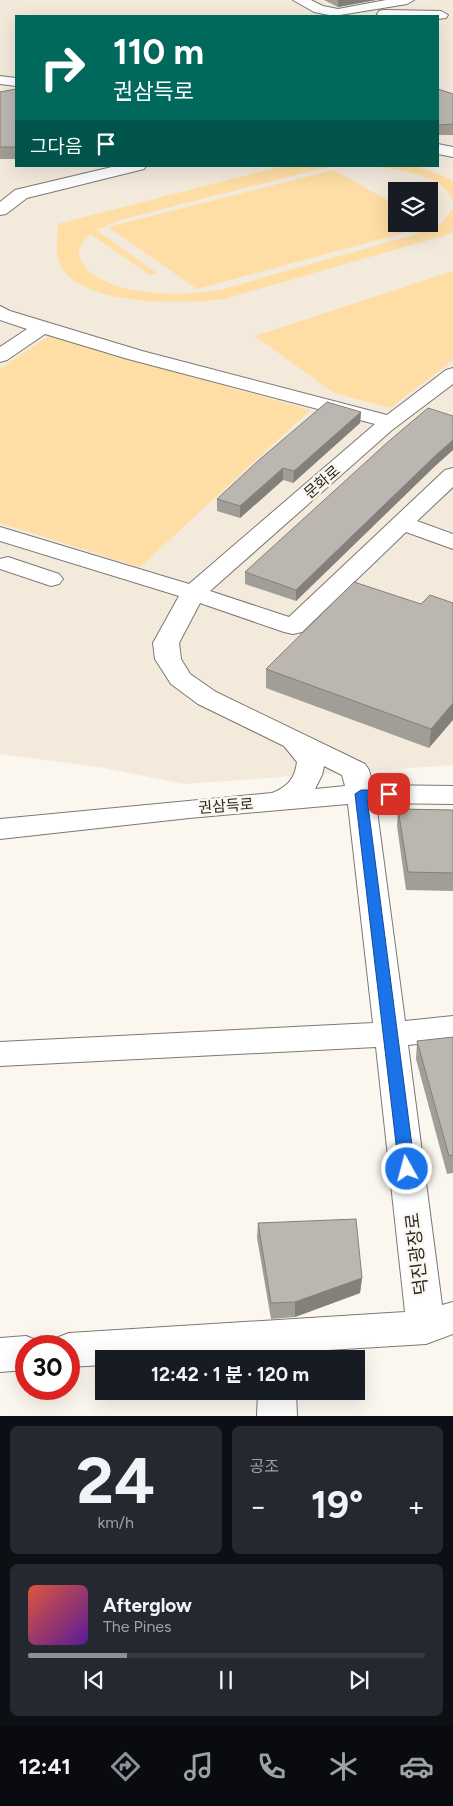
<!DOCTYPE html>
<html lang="ko">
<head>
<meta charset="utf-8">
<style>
	:root { --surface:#171b24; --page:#242831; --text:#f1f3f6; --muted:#9ea1a6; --line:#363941; --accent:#8c9099 }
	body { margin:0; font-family:Figtree,"Noto Sans KR",sans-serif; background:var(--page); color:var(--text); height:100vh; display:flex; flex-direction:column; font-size:19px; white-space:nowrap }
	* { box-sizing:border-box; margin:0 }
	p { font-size:16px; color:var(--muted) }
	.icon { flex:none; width:28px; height:28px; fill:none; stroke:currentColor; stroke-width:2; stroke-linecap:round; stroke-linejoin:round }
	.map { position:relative; height:1416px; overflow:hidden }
	.panel { display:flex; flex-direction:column; gap:10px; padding:10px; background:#0d0f14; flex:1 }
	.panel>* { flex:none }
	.hud { position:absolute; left:15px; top:15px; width:424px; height:152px; border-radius:0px; box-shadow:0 5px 20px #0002; background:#00695c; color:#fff; overflow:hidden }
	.fabs { position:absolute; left:388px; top:182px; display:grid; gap:10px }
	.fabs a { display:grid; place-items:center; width:50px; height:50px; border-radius:0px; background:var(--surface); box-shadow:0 5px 20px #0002; font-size:25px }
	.speed { position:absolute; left:15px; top:1335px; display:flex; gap:10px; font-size:25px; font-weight:700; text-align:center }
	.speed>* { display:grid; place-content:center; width:65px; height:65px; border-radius:50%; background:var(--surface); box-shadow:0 5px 20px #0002; line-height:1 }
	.speed .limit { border:8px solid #d22; background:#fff; color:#111 }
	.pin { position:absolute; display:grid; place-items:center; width:42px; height:42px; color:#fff; margin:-21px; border-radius:10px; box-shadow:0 2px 8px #0006 }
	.me { position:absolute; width:55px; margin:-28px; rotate:353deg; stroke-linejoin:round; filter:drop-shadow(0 0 4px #0008) }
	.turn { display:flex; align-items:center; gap:18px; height:105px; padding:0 15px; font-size:22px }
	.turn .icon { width:65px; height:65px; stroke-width:2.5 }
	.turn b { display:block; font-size:35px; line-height:42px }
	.then { display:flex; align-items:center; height:48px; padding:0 15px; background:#0003; gap:10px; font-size:19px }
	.big { font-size:38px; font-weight:700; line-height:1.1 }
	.panel .tile { flex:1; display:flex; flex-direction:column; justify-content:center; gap:8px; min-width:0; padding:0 18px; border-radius:8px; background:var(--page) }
	.panel .dial { align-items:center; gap:0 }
	.dial b { font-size:65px; line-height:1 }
	.song { display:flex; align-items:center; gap:15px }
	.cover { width:60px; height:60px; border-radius:8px; background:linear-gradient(135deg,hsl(10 70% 55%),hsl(270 70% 35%)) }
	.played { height:5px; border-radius:2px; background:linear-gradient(90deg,var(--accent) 25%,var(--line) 25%) }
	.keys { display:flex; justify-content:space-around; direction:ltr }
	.heat { display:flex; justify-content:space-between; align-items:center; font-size:28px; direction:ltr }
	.panel .tiles { flex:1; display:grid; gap:10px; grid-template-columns:1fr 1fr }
	.tile:last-child { grid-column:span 2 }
	.trip { position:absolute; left:95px; top:1350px; width:270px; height:50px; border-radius:0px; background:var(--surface); box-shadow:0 5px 20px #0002; font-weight:700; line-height:50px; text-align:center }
	.tab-bar { display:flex; height:80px; justify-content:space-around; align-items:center; background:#090b0e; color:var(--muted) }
	.tab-bar .icon { width:35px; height:35px }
	.tab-bar .current { color:var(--accent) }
	.tab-bar b { font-size:22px; color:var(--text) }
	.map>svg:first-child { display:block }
</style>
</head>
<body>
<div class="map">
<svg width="453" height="1416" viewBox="0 0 453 1416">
	<rect width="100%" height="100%" fill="#fbf7ef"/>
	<path fill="#f3eadc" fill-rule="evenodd" d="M 0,0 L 453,0 L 453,765 L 184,784 L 104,768 L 0,754 ZM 16,16 L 438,16 L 438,166 L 16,166 ZM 396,191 L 429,191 L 429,224 L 396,224 Z"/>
	<path fill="#fedea4" d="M 282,166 L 337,166 L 318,169 L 120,220 L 96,230 L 157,273 L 149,275 L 91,234 L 84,239 L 78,253 C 90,298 183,297 219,290 C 240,285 261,278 282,272 C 326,260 370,247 414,235 L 441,224 L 453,209 L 453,233 L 224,299 C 186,304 70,308 58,258 C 55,249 58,234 58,224 Z
		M 368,166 L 416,166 L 453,180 L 453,201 C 446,174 391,168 368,166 Z
		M 334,170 L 396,205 L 396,224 L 429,223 L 432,225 L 197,289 L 108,227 Z
		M 453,271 L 453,360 L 390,408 L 334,393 L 255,336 Z
		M 49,336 L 310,410 L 140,567 L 0,523 L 0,369 Z"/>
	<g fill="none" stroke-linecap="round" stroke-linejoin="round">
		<defs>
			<path id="minor" d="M 293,0 L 311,0 L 323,6 L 338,9 L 386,0 L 414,0 L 407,4 L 334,16 L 314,12 Z
				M 384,10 L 441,11 L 448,15 L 446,18 L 438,19 L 438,16 L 379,16 L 377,14 L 379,11 Z
				M 0,76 L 16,78 L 16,86 L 0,84 Z
				M 438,144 L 453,147 L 453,157 L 438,154 Z
				M 116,166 L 146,166 L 144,169 L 27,198 L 6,214 L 0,215 L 0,202 L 15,190 Z
				M 0,306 L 10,311 L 142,351 L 387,415 L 446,370 L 453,368 L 453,384 L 392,430 L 210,591 L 289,617 L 445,470 L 453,468 L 453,487 L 417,521 L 453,534 L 453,549 L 406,532 L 302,632 L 293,634 L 284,632 L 200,603 L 179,643 L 181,659 L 190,674 L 216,692 L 365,764 L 369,770 L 373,785 L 453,786 L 453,804 L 376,803 L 405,1021 L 453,1016 L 453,1040 L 408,1045 L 442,1305 L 453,1302 L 453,1334 L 426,1344 L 295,1352 L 295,1359 L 257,1359 L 257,1354 L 189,1359 L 104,1359 L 104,1365 L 69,1367 L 69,1346 L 52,1346 L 56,1338 L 69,1333 L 405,1312 L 376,1047 L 0,1066 L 0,1042 L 373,1023 L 348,804 L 189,818 L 0,839 L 0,819 L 272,793 C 287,787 295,779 297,762 L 284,746 L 198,704 L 171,684 L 155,659 L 153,643 L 179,596 L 0,541 L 0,527 L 189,584 L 375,424 L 128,359 L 45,334 L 7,360 L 0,362 L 0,347 L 27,329 L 0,320 ZM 324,766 L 342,775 L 345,786 L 315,789 L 322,775 Z
				M 8,557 L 59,574 L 63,579 L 59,584 L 51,586 L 0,569 L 0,559 Z
				M 26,1336 L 39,1341 L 42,1346 L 26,1346 L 26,1370 L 0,1372 L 0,1338 Z
				M 258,1391 L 296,1391 L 297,1416 L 257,1416 Z"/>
		</defs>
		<use href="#minor" stroke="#7c7871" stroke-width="2"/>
		<use href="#minor" fill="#fff" fill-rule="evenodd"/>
	</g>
	<path fill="#a19d97" d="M 324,0 L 376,0 L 338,7 Z
		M 16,89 L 16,159 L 0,159 L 0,92 Z
		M 438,89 L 453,94 L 453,135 L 438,135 Z
		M 361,412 L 360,423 L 293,483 L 283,480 L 240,518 L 217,511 L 217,499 Z
		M 453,416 L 453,450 L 435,466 L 296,601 L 245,584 L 245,572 Z
		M 453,603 L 429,748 L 266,688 L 266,669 Z
		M 398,809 L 453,810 L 453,891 L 406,890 L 397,826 Z
		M 453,1037 L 453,1173 L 447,1174 L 416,1059 L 417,1041 Z
		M 258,1223 L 362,1278 L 360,1293 L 295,1317 L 271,1319 L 257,1238 Z"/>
	<path fill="#83807b" d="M 338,0 L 376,0 L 338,7 Z
		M 361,412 L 360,423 L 293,483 L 294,471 Z
		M 453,440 L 453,450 L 435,466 L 296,601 L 296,590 L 436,455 Z
		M 283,468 L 283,480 L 240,518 L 240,506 Z
		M 453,703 L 453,720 L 429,748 L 431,729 Z
		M 362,1278 L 360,1293 L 295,1317 L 295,1302 Z"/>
	<path fill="#bbb7b0" stroke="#83807b" d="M 16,89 L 16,147 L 0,147 L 0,92 Z
		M 438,89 L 453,94 L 453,124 L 438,125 Z
		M 327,402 L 361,412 L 294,471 L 283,468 L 240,506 L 217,499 L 259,460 Z
		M 428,408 L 453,416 L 453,440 L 436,455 L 296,590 L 245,572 L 389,441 Z
		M 354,582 L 421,604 L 430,595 L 453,603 L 453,703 L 431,729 L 266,669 Z
		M 398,809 L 453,810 L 453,873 L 408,872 Z
		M 453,1037 L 453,1155 L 449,1156 L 417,1041 Z
		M 356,1219 L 362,1278 L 295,1302 L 271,1303 L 258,1223 Z"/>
	<path fill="#1a73e8" stroke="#114b97" d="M 361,790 L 389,790 L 395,794 L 389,798 L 367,798 L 415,1169 L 412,1173 L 407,1175 L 402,1173 L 399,1169 L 355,794 Z"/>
	<g text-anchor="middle" stroke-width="5" stroke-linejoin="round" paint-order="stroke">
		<g font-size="15" fill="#292825" stroke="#fbf7ef">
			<text transform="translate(322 482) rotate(-41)" y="5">문화로</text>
			<text transform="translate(226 806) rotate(-4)" y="5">권삼득로</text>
		</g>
		<g font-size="18" fill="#292825" stroke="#fbf7ef">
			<text transform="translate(417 1254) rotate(-97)" y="6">덕진광장로</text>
		</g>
	</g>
</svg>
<div class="fabs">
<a><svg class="icon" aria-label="layers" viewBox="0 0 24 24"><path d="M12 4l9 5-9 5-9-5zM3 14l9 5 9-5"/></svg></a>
</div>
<div class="speed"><div class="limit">30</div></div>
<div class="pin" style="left:389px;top:794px;background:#d93025"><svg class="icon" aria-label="arrive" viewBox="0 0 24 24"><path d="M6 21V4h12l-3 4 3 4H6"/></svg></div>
<svg class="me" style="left:407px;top:1169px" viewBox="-20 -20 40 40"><circle r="17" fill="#1a73e8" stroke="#fff" stroke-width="3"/><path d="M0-11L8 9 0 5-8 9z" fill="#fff"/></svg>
<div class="trip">12:42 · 1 분 · 120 m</div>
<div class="hud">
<div class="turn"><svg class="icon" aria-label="right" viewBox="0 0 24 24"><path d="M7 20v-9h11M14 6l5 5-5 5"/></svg><div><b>110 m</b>권삼득로</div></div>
<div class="then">그다음<svg class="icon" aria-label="arrive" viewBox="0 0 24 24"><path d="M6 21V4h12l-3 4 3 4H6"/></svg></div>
</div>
</div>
<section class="panel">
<div class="tiles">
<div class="tile dial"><b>24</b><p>km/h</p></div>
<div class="tile"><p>공조</p>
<div class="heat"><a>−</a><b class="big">19°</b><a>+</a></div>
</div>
<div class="tile">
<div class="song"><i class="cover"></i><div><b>Afterglow</b><p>The Pines</p></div></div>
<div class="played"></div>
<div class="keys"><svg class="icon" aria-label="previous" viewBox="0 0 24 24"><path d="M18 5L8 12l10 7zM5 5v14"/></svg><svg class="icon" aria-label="pause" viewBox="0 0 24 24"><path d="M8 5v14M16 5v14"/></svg><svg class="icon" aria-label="next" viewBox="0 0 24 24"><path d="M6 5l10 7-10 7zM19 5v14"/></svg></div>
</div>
</div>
</section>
<nav class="tab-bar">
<b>12:41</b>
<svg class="icon current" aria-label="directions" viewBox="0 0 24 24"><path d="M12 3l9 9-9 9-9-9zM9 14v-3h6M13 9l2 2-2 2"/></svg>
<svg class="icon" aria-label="music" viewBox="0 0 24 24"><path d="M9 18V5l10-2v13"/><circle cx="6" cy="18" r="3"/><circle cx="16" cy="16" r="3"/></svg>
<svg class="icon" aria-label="phone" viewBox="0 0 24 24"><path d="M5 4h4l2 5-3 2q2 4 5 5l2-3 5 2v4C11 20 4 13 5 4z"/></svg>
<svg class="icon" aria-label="climate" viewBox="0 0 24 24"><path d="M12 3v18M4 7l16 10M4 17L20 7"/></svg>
<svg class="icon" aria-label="car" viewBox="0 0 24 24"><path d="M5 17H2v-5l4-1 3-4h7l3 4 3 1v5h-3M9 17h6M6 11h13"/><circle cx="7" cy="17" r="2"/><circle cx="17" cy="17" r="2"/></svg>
</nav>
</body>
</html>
